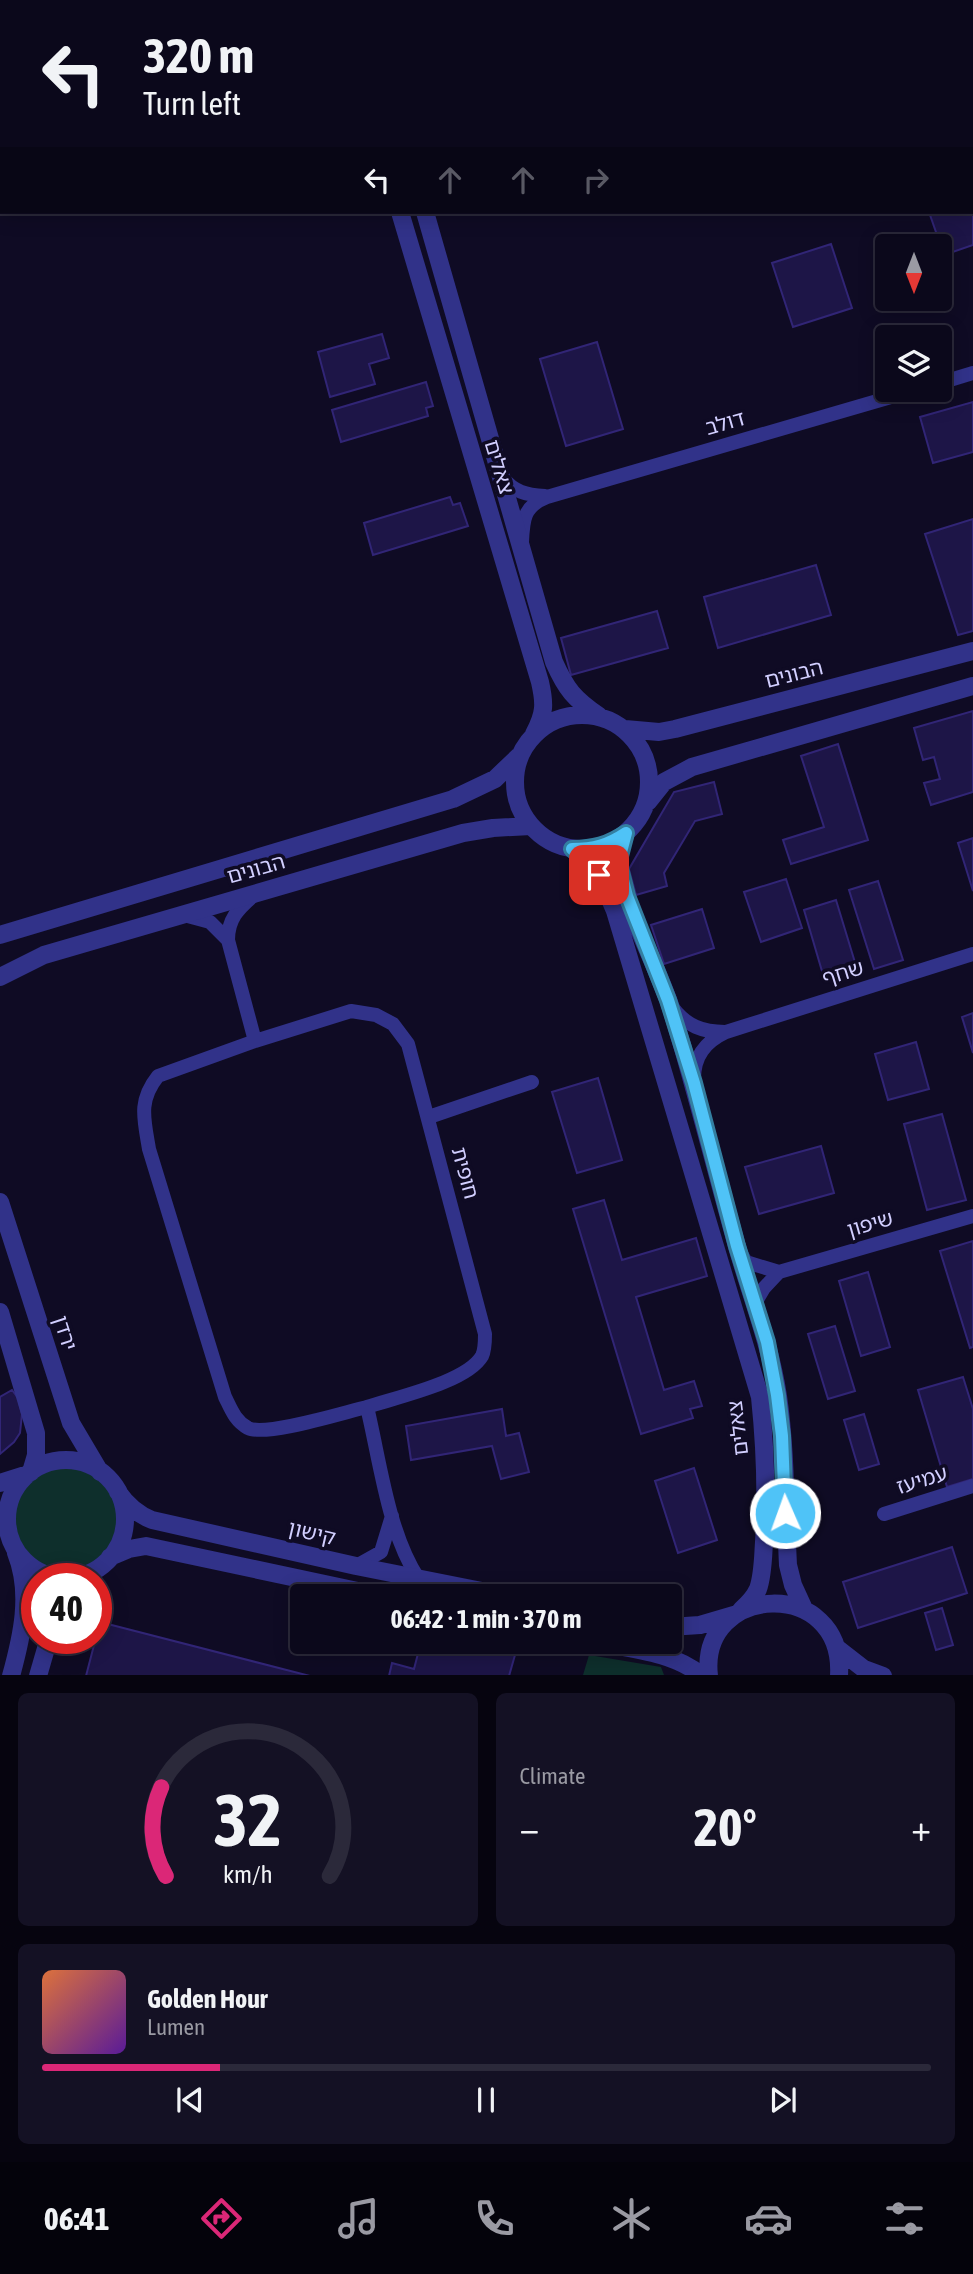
<!DOCTYPE html>
<html lang="en">
<head>
<meta charset="utf-8">
<style>
	:root { --surface:#0b081b; --page:#141124; --text:#f1f3f6; --muted:#9a9aa3; --line:#2b293a; --accent:#db2777 }
	body { margin:0; font-family:"Asap Condensed","Noto Sans Hebrew",sans-serif; background:var(--page); color:var(--text); height:100vh; display:flex; flex-direction:column; font-size:26px; white-space:nowrap }
	* { box-sizing:border-box; margin:0 }
	p { font-size:23px; color:var(--muted) }
	.icon { flex:none; width:38px; height:38px; fill:none; stroke:currentColor; stroke-width:2; stroke-linecap:round; stroke-linejoin:round }
	.map { position:relative; height:1675px; overflow:hidden }
	.sheet { display:flex; flex-direction:column; gap:18px; padding:18px; background:#06040f; flex:1 }
	.sheet>* { flex:none }
	.top-card { position:absolute; left:0px; top:0px; width:973px; height:214px; box-shadow:0 4px 18px #0003,0 0 0 2px var(--line); background:#0b081b; color:var(--text); overflow:hidden }
	.needle { width:46px; rotate:180deg }
	.fabs { position:absolute; left:875px; top:234px; display:grid; gap:14px }
	.fabs a { display:grid; place-items:center; width:77px; height:77px; border-radius:7px; background:var(--surface); box-shadow:0 4px 18px #0003,0 0 0 2px var(--line); font-size:35px }
	.speed { position:absolute; left:21px; top:1563px; display:flex; gap:14px; font-size:35px; font-weight:700; text-align:center }
	.speed>* { display:grid; place-content:center; width:91px; height:91px; border-radius:50%; background:var(--surface); box-shadow:0 4px 18px #0003,0 0 0 2px var(--line); line-height:1 }
	.speed .limit { border:10px solid #d22; background:#fff; color:#111 }
	.pin { position:absolute; display:grid; place-items:center; width:60px; height:60px; color:#fff; margin:-30px; border-radius:14px; box-shadow:0 4px 10px #0006 }
	.me { position:absolute; width:77px; margin:-38px; rotate:358deg; stroke-linejoin:round; filter:drop-shadow(0 0 5px #0008) }
	.turn { display:flex; align-items:center; gap:24px; height:147px; padding:0 28px; font-size:32px }
	.turn .icon { width:91px; height:91px; stroke-width:2.5 }
	.turn b { display:block; font-size:49px; line-height:60px }
	.lanes { display:flex; align-items:center; height:66px; padding:0 28px; background:#0003; justify-content:center; gap:35px; direction:ltr }
	.lanes .off { opacity:.35 }
	.big { font-size:52px; font-weight:700; line-height:1.1 }
	.sheet .tile { flex:1; display:flex; flex-direction:column; justify-content:center; gap:10px; min-width:0; padding:0 24px; border-radius:10px; background:var(--page) }
	.sheet .dial { align-items:center; gap:0 }
	.dial svg { height:182px; overflow:visible; fill:none; stroke:var(--line); stroke-width:7; stroke-linecap:round; text-anchor:middle }
	.dial text { fill:var(--text); stroke:none }
	.song { display:flex; align-items:center; gap:21px }
	.cover { width:84px; height:84px; border-radius:10px; background:linear-gradient(135deg,hsl(20 70% 55%),hsl(270 70% 35%)) }
	.played { height:7px; border-radius:4px; background:linear-gradient(90deg,var(--accent) 20%,var(--line) 20%) }
	.keys { display:flex; justify-content:space-around; direction:ltr }
	.heat { display:flex; justify-content:space-between; align-items:center; font-size:38px; direction:ltr }
	.sheet .tiles { flex:1; display:grid; gap:18px; grid-template-columns:1fr 1fr }
	.tile:last-child { grid-column:span 2 }
	.trip { position:absolute; left:290px; top:1584px; width:392px; height:70px; border-radius:7px; background:var(--surface); box-shadow:0 4px 18px #0003,0 0 0 2px var(--line); font-weight:700; line-height:70px; text-align:center }
	.menu { display:flex; height:112px; justify-content:space-around; align-items:center; background:#04030b; color:var(--muted) }
	.menu .icon { width:49px; height:49px }
	.menu .selected { color:var(--accent) }
	.menu b { font-size:32px; color:var(--text) }
	.map>svg:first-child { display:block }
</style>
</head>
<body>
<div class="map">
<svg width="973" height="1676" viewBox="0 0 973 1676">
	<rect width="100%" height="100%" fill="#0f0b24"/>
	<path fill="#0e2f2c" d="M15 1519a51 51 0 1 1 102 0a51 51 0 1 1-102 0Z
		M 589,1655 L 661,1667 L 664,1675 L 583,1675 Z"/>
	<path fill="#1d1547" stroke="#312576" stroke-width="2" d="M 485,0 L 603,0 L 603,2 L 486,2 Z
		M 973,173 L 973,245 L 944,255 L 929,212 L 971,212 L 971,174 Z
		M 831,244 L 852,308 L 793,327 L 772,263 Z
		M 382,334 L 389,358 L 369,364 L 375,384 L 330,397 L 318,352 Z
		M 597,342 L 623,429 L 566,446 L 540,359 Z
		M 426,382 L 433,406 L 426,408 L 428,416 L 341,442 L 332,410 Z
		M 973,402 L 973,452 L 933,463 L 920,417 Z
		M 450,497 L 453,505 L 460,503 L 468,526 L 373,555 L 364,523 Z
		M 973,519 L 973,631 L 958,635 L 925,534 Z
		M 816,565 L 831,615 L 718,648 L 704,597 Z
		M 657,611 L 668,648 L 571,675 L 561,638 Z
		M 973,711 L 973,792 L 931,805 L 924,783 L 940,779 L 934,757 L 923,760 L 914,728 Z
		M 838,744 L 868,840 L 791,864 L 783,840 L 824,827 L 801,756 Z
		M 714,782 L 722,814 L 695,821 L 664,873 L 667,886 L 636,895 L 629,869 L 674,792 Z
		M 973,838 L 973,891 L 958,843 Z
		M 786,879 L 802,928 L 761,942 L 744,892 Z
		M 878,881 L 903,960 L 874,969 L 849,890 Z
		M 836,900 L 857,969 L 824,978 L 804,910 Z
		M 702,909 L 714,948 L 664,964 L 651,925 Z
		M 973,1013 L 973,1053 L 962,1017 Z
		M 916,1042 L 929,1089 L 888,1100 L 875,1054 Z
		M 598,1078 L 622,1160 L 577,1173 L 552,1092 Z
		M 942,1114 L 966,1200 L 927,1210 L 904,1124 Z
		M 821,1146 L 834,1193 L 759,1214 L 745,1167 Z
		M 604,1200 L 622,1260 L 696,1238 L 707,1276 L 636,1297 L 664,1390 L 694,1381 L 702,1406 L 690,1409 L 693,1418 L 641,1434 L 573,1209 Z
		M 973,1241 L 973,1347 L 970,1348 L 940,1251 Z
		M 868,1272 L 890,1347 L 861,1356 L 839,1281 Z
		M 835,1326 L 855,1391 L 828,1399 L 808,1334 Z
		M 963,1377 L 973,1409 L 973,1479 L 947,1487 L 918,1390 Z
		M 12,1390 L 18,1398 L 22,1414 L 20,1433 L 14,1442 L 0,1454 L 0,1397 Z
		M 502,1409 L 506,1436 L 519,1433 L 529,1472 L 501,1479 L 492,1446 L 411,1460 L 406,1426 Z
		M 864,1414 L 879,1464 L 859,1470 L 844,1420 Z
		M 694,1468 L 717,1540 L 678,1553 L 655,1481 Z
		M 952,1547 L 967,1593 L 858,1628 L 843,1582 Z
		M 942,1608 L 953,1645 L 936,1650 L 925,1613 Z
		M 100,1622 L 310,1676 L 86,1676 Z
		M 421,1642 L 462,1642 L 515,1655 L 509,1676 L 389,1676 L 392,1663 L 414,1669 Z"/>
	<g fill="none" stroke-linecap="round" stroke-linejoin="round">
		<path stroke="#313289" stroke-width="14" d="M 971,11 L 973,11
			M 940,383 L 973,373
			M 502,477 C 514,492 526,495 545,496
			M 522,542 C 523,519 524,506 547,497 L 915,390
			M 253,896 C 238,909 228,919 228,940 L 255,1041 L 351,1011 L 376,1015 L 393,1024 L 408,1044 L 485,1334 C 485,1341 485,1350 482,1356 C 467,1382 397,1397 367,1407
			M 184,915 L 210,922 L 228,940
			M 673,1008 C 687,1026 702,1032 725,1032
			M 255,1041 L 158,1076 C 138,1101 144,1119 149,1149 L 225,1397 C 231,1409 235,1421 248,1428 C 266,1437 345,1412 367,1407 C 380,1461 388,1532 418,1578
			M 694,1079 C 694,1056 705,1042 726,1032 L 973,954
			M 429,1117 L 532,1082
			M 739,1250 L 746,1262 L 779,1272
			M 757,1309 L 755,1303 L 764,1288 L 779,1272 L 973,1216
			M 884,1514 L 973,1486
			M 356,1566 L 381,1552 L 392,1516"/>
		<path stroke="#313289" stroke-width="18" d="M 339,0 L 339,2
			M 364,0 L 364,2
			M 400,212 L 540,682 C 545,704 545,713 534,734
			M 425,212 L 554,662 C 566,689 574,699 599,716
			M515 782a67 67 0 1 1 134 0a67 67 0 1 1-134 0Z
			M 625,729 L 659,732 L 675,729 L 973,651
			M 648,802 L 664,782 L 692,767 L 973,686
			M 626,833 C 621,845 618,856 620,869 C 628,915 656,963 671,1008 C 695,1086 714,1164 736,1243 C 750,1294 770,1343 778,1396 C 786,1451 785,1508 788,1565 L 793,1585 L 804,1609
			M 572,849 C 599,869 602,881 615,911 L 760,1397 C 765,1445 767,1493 764,1542 C 763,1557 763,1575 758,1589 C 754,1598 748,1604 741,1610
			M 0,935 L 453,799 L 495,779 L 519,756
			M 0,977 L 44,955 L 463,833 L 493,828 L 531,826
			M 0,1202 L 71,1423 L 100,1472
			M 0,1312 L 36,1433 L 36,1455 L 31,1472
			M7 1519a59 59 0 1 1 118 0a59 59 0 1 1-118 0Z
			M 0,1483 L 28,1474
			M 118,1492 C 127,1505 137,1514 152,1520 L 356,1566 L 507,1596
			M 110,1557 L 129,1549 L 146,1546 L 381,1596
			M 670,1627 L 700,1625 L 734,1615
			M 595,1642 C 631,1649 674,1652 702,1676
			M 837,1648 L 864,1669 L 883,1676
			M 11,1676 C 22,1636 32,1593 16,1553
			M 38,1676 L 49,1638
			M 709,1676 C 698,1583 845,1576 839,1676"/>
	</g>
	<g fill="none" stroke-linecap="round" stroke-linejoin="round">
		<defs>
			<path id="route" d="M 599,875 L 590,863 L 572,849 C 594,849 608,845 626,833 L 620,856 L 620,868 L 627,896 L 668,1000 L 694,1083 L 737,1246 L 767,1342 L 777,1395 L 782,1436 L 785,1513"/>
		</defs>
		<use href="#route" stroke="#337fa1" stroke-width="18"/>
		<use href="#route" stroke="#4fc3f7" stroke-width="12"/>
	</g>
	<g text-anchor="middle" stroke-width="7" stroke-linejoin="round" paint-order="stroke">
		<g font-size="21" fill="#d2cfff" stroke="#0f0b24">
			<text transform="translate(725 423) rotate(-16)" y="7">דולב</text>
			<text transform="translate(499 467) rotate(73)" y="7">צאלים</text>
			<text transform="translate(794 674) rotate(-14)" y="7">הבונים</text>
			<text transform="translate(256 869) rotate(-16)" y="7">הבונים</text>
			<text transform="translate(843 973) rotate(-17)" y="7">שחף</text>
			<text transform="translate(465 1173) rotate(75)" y="7">חופית</text>
			<text transform="translate(870 1224) rotate(-16)" y="7">שיפון</text>
			<text transform="translate(65 1333) rotate(72)" y="7">ירדן</text>
			<text transform="translate(738 1428) rotate(-97)" y="7">צאלים</text>
			<text transform="translate(922 1480) rotate(-17)" y="7">עמיעז</text>
			<text transform="translate(312 1533) rotate(13)" y="7">קישון</text>
		</g>
	</g>
</svg>
<div class="fabs">
<a><svg class="needle" viewBox="-14 -14 28 28"><path d="M0-13l5 13h-10z" fill="#e53935"/><path d="M0 13l5-13h-10z" fill="#9a9aa3"/></svg></a>
<a><svg class="icon" aria-label="layers" viewBox="0 0 24 24"><path d="M12 4l9 5-9 5-9-5zM3 14l9 5 9-5"/></svg></a>
</div>
<div class="speed"><div class="limit">40</div></div>
<div class="pin" style="left:599px;top:875px;background:#d93025"><svg class="icon" aria-label="arrive" viewBox="0 0 24 24"><path d="M6 21V4h12l-3 4 3 4H6"/></svg></div>
<svg class="me" style="left:785px;top:1513px" viewBox="-20 -20 40 40"><circle r="17" fill="#4fc3f7" stroke="#fff" stroke-width="3"/><path d="M0-11L8 9 0 5-8 9z" fill="#fff"/></svg>
<div class="trip">06:42 · 1 min · 370 m</div>
<div class="top-card">
<div class="turn"><svg class="icon" aria-label="left" viewBox="0 0 24 24"><path d="M17 20v-9H6M10 6l-5 5 5 5"/></svg><div><b>320 m</b>Turn left</div></div>
<div class="lanes"><svg class="icon" aria-label="left" viewBox="0 0 24 24"><path d="M17 20v-9H6M10 6l-5 5 5 5"/></svg><svg class="icon off" aria-label="ahead" viewBox="0 0 24 24"><path d="M12 20V5M6 11l6-6 6 6"/></svg><svg class="icon off" aria-label="ahead" viewBox="0 0 24 24"><path d="M12 20V5M6 11l6-6 6 6"/></svg><svg class="icon off" aria-label="right" viewBox="0 0 24 24"><path d="M7 20v-9h11M14 6l5 5-5 5"/></svg></div>
</div>
</div>
<section class="sheet">
<div class="tiles">
<div class="tile dial"><svg viewBox="0 0 100 80">
<path d="M14 69A42 42 0 1 1 86 69"/>
<path d="M14 69A42 42 0 0 1 12 30" stroke="#db2777"/>
<text x="50" y="56" font-size="32" font-weight="700">32</text>
<text x="50" y="72" font-size="11">km/h</text>
</svg></div>
<div class="tile"><p>Climate</p>
<div class="heat"><a>−</a><b class="big">20°</b><a>+</a></div>
</div>
<div class="tile">
<div class="song"><i class="cover"></i><div><b>Golden Hour</b><p>Lumen</p></div></div>
<div class="played"></div>
<div class="keys"><svg class="icon" aria-label="previous" viewBox="0 0 24 24"><path d="M18 5L8 12l10 7zM5 5v14"/></svg><svg class="icon" aria-label="pause" viewBox="0 0 24 24"><path d="M8 5v14M16 5v14"/></svg><svg class="icon" aria-label="next" viewBox="0 0 24 24"><path d="M6 5l10 7-10 7zM19 5v14"/></svg></div>
</div>
</div>
</section>
<nav class="menu">
<b>06:41</b>
<svg class="icon selected" aria-label="directions" viewBox="0 0 24 24"><path d="M12 3l9 9-9 9-9-9zM9 14v-3h6M13 9l2 2-2 2"/></svg>
<svg class="icon" aria-label="music" viewBox="0 0 24 24"><path d="M9 18V5l10-2v13"/><circle cx="6" cy="18" r="3"/><circle cx="16" cy="16" r="3"/></svg>
<svg class="icon" aria-label="phone" viewBox="0 0 24 24"><path d="M5 4h4l2 5-3 2q2 4 5 5l2-3 5 2v4C11 20 4 13 5 4z"/></svg>
<svg class="icon" aria-label="climate" viewBox="0 0 24 24"><path d="M12 3v18M4 7l16 10M4 17L20 7"/></svg>
<svg class="icon" aria-label="car" viewBox="0 0 24 24"><path d="M5 17H2v-5l4-1 3-4h7l3 4 3 1v5h-3M9 17h6M6 11h13"/><circle cx="7" cy="17" r="2"/><circle cx="17" cy="17" r="2"/></svg>
<svg class="icon" aria-label="filters" viewBox="0 0 24 24"><path d="M4 7h16M4 17h16"/><circle cx="9" cy="7" r="2"/><circle cx="15" cy="17" r="2"/></svg>
</nav>
</body>
</html>
